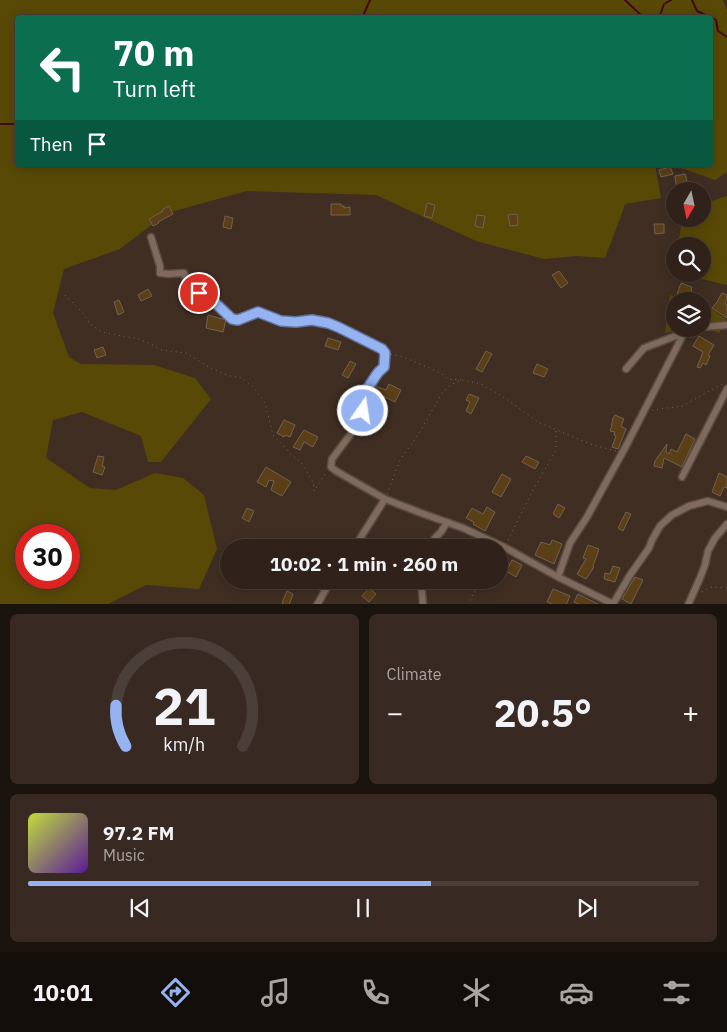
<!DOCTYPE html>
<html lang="en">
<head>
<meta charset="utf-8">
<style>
	:root { --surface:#30221a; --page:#382a23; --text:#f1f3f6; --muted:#a8a4a2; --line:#4b3f39; --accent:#95b2f1 }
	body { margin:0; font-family:"IBM Plex Sans",sans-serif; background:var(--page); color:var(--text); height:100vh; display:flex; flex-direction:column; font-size:19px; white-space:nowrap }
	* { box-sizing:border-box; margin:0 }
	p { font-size:16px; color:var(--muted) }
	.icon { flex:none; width:28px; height:28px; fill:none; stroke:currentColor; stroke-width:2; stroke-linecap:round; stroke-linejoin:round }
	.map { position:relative; height:604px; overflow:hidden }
	.details { display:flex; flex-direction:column; gap:10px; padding:10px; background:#1a130e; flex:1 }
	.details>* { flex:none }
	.top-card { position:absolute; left:15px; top:15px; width:698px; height:152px; border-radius:5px; box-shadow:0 2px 12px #0003,0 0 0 1px var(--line); background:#0b6e4f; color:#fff; overflow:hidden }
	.needle { width:32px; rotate:189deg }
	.buttons { position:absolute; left:666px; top:182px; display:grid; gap:10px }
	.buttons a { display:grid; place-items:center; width:45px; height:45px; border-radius:50%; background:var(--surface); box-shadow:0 2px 12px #0003,0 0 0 1px var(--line); font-size:25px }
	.speed { position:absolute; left:15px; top:524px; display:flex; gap:10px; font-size:25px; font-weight:700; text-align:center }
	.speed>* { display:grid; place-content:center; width:65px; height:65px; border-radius:50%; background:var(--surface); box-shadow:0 2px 12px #0003,0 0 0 1px var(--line); line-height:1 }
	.speed .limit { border:8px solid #d22; background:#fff; color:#111 }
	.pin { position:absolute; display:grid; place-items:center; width:42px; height:42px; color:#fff; margin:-21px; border:2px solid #fff; border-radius:50%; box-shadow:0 1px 5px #0007 }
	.me { position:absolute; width:55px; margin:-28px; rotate:13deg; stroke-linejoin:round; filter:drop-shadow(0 0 4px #0008) }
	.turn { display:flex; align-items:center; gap:18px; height:105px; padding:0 15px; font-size:22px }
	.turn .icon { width:65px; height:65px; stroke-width:2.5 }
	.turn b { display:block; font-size:35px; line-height:42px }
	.then { display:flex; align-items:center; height:48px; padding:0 15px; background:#0003; gap:10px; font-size:19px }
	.big { font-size:38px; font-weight:700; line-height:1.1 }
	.details .card { flex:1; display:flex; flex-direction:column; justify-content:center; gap:8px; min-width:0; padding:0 18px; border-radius:8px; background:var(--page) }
	.details .dial { align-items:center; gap:0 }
	.dial svg { height:130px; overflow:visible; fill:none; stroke:var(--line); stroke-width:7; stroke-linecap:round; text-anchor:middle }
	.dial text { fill:var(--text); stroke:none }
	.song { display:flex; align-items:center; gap:15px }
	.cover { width:60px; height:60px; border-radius:8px; background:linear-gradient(135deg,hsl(70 70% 55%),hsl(270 70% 35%)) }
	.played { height:5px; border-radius:2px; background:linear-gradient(90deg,var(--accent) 60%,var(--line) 60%) }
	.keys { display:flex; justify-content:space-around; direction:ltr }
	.heat { display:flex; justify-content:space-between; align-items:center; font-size:28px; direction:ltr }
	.details .tiles { flex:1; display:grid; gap:10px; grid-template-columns:1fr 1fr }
	.card:last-child { grid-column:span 2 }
	.trip { position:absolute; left:220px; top:539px; width:288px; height:50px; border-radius:25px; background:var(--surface); box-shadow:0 2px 12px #0003,0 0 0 1px var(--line); font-weight:700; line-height:50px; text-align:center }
	.tabs { display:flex; height:80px; justify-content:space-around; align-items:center; background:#130e0a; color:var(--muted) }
	.tabs .icon { width:35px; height:35px }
	.tabs .on { color:var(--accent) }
	.tabs b { font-size:22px; color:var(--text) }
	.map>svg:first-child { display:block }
</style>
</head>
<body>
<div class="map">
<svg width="727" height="605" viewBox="0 0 727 605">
	<rect width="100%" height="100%" fill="#402e23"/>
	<path fill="#584907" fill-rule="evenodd" d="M 0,0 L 723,0 L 727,10 L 727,172 L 715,180 L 673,165 L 710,165 L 710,18 L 18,18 L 18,165 L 655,165 L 661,198 L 625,204 L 621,216 L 605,258 L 577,256 L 544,259 L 476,241 L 376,195 L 247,191 L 167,213 L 120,249 L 64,269 L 53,313 L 69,357 L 81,364 L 154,365 L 195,378 L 211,399 L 161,462 L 148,462 L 141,436 L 82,412 L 53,420 L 46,458 L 90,488 L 116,490 L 155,473 L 183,478 L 204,495 L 217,549 L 199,589 L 146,585 L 108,604 L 0,604 ZM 26,535 L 69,535 L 69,578 L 26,578 Z
		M 727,196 L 727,285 L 682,274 L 702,274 L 702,246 L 678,246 L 682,219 L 702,219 L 703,204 Z
		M 670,295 L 686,301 L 675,301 L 675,329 L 687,329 L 665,333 Z
		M 709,307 L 726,319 L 719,333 L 703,325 L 702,315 Z"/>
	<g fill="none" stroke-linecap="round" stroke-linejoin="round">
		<path stroke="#440816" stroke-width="2" d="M 625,0 L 644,18
			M 692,0 L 697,11 L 716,20 L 718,31 L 727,37
			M 362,18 L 370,0
			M 659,18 L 664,4 L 671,0
			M 0,124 L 18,124"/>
	</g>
	<path fill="#5a3f17" stroke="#706250" d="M 670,167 L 673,174 L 661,177 L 659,170 Z
		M 685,174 L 687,181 L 683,182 L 685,191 L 677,191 L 675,176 Z
		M 427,203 L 435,205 L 432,218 L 424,216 Z
		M 331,204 L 341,204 L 341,206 L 344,206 L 344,208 L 350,207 L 350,215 L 331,215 Z
		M 169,206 L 173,214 L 158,222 L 159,223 L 153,226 L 149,219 L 163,211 L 163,209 Z
		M 517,214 L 518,225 L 510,226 L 508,215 Z
		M 477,215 L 485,216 L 483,228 L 475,226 Z
		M 225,216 L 233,218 L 231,229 L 223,227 Z
		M 654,224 L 664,224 L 664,233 L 655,234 Z
		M 559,271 L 568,283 L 561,288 L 552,275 Z
		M 681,283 L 692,287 L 691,290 L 692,290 L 688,299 L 677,294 Z
		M 148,289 L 152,296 L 141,301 L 138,295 Z
		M 722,293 L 727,295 L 727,299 L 725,304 L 727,305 L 727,318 L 712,308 L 717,302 Z
		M 119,300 L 124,312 L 118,315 L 114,302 Z
		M 208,315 L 226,320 L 223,332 L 206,328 Z
		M 699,336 L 714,345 L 708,355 L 710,356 L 706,365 L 703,363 L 700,368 L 697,367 L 703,352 L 693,346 Z
		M 328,338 L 341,342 L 338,350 L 325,346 Z
		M 103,347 L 106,355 L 97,358 L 94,350 Z
		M 486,351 L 492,354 L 482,372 L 476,369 Z
		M 350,361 L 356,364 L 348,378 L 342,375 Z
		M 537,364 L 548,369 L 544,377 L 533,373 Z
		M 389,384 L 401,390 L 395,402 L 372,391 L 375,386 L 386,390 Z
		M 469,394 L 479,398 L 471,414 L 466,411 L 470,402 L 466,400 Z
		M 615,415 L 624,419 L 621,426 L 626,429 L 618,449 L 612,447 L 616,436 L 614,435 L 615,432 L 610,431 L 612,425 L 611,425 L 613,421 L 612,420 Z
		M 284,420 L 295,425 L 290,437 L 285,435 L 284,437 L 277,433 Z
		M 304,430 L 318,437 L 313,447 L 304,442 L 300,450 L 293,447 Z
		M 686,434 L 695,439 L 682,467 L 664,458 L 662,468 L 654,466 L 655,461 L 667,444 L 666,452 L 669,454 L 671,449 L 677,452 Z
		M 98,456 L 104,457 L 102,466 L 105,467 L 102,475 L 93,472 Z
		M 526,456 L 539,462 L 535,469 L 522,462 Z
		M 266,467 L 291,482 L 282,496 L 271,490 L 274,481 L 269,480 L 266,487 L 257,482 Z
		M 719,473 L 727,477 L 727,488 L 724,487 L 720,496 L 712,492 Z
		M 502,474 L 511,479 L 501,497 L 492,492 Z
		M 558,504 L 565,508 L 559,518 L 553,514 Z
		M 487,507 L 495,512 L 485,531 L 473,524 L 474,522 L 466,518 L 472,508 L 483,514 Z
		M 247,508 L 254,511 L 249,522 L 242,518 Z
		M 626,512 L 631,514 L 623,531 L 618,528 Z
		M 552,540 L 562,544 L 554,564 L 535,555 L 541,542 L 550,545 Z
		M 588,545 L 599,549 L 593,566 L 594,567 L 586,579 L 577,574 L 586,559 L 583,558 Z
		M 512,560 L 522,565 L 516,577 L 506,571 Z
		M 613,566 L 620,568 L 615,582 L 604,579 L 605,573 L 610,574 Z
		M 635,577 L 643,580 L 631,604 L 622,599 Z
		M 369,588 L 376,594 L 369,602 L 362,596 Z
		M 553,589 L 570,596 L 566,605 L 554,605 L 547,602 Z
		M 287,591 L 293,594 L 289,605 L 285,605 L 282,603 Z
		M 578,594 L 600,605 L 580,605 L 574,602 Z"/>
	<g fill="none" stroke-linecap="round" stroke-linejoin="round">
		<defs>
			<path id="minor" d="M 151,237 L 160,266 L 160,273 L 168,274 L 184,273 C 187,278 184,282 188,287 C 192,293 199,293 205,296 C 216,301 224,311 232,319 L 238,319 L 258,312 L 281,321 L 296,322 L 312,320 L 328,323 L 378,346 L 385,353 L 384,367 L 377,372 L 372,382 L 365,391 L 363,400 L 362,419 L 332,459 L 331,467 L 336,471 L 385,499 L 354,548
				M 702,327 L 727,325
				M 626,369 L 644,348 L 694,329
				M 682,477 L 727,389
				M 385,499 L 421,513 L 463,528 L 504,547 L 558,577 L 613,604 L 612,605
				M 428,548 L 435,538 L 441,532 L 447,522
				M 558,577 L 570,543 L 587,517 L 626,446 L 684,333
				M 421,580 L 423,605
				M 317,605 L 331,580
				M 614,605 L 613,604 L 630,575 L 649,548 L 652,540 L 660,526 L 672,515 L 689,506 L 708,501 L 727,507
				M 688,605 L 700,578 L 705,565 L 708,551 L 715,538 L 727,524"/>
		</defs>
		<use href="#minor" stroke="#5a4b42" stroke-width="9"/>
		<path stroke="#78685e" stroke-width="1" stroke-dasharray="1 4" stroke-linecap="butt" d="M 65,295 L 83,313 L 90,324 L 102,332 L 138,339 L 149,343 L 161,350 L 186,353 L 212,369 L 230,376 L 242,378 L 253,387 L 265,403 L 273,435 L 292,455 L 301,462 L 313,482 L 314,491 L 326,473
			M 391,354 L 403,357 L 432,369 L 442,374 L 448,379 L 461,380
			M 652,410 L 683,406 L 722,384
			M 387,494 L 400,460 L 418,435 L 442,393 L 452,384 L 463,380 L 481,384 L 502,396 L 538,422 L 590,444 L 616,451
			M 508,540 L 533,490 L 556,450 L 556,431
			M 702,592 L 712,587 L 727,588
			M 468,605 L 480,580"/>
		<use href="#minor" stroke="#7f6a5d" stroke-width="6"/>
	</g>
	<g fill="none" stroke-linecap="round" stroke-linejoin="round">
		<defs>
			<path id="route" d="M 199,293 L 210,298 L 232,319 L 238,320 L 258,312 L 281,321 L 296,322 L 312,320 L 328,323 L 338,327 L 382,349 L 385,353 L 384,367 C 375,374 377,375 371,383 C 364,394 363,398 363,411"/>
		</defs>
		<use href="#route" stroke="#61749d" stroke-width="12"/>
		<use href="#route" stroke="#95b2f1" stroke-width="9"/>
	</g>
</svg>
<div class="buttons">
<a><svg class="needle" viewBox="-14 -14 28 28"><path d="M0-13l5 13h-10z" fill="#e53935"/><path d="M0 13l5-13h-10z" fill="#a8a4a2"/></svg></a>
<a><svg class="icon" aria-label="search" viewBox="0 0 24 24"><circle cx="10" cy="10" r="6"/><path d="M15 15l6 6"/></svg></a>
<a><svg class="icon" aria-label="layers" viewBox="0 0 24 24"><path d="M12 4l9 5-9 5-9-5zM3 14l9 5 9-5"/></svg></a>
</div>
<div class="speed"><div class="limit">30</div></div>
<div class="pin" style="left:199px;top:293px;background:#d93025"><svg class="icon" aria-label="arrive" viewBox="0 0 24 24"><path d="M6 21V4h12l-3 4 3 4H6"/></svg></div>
<svg class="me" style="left:363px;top:411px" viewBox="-20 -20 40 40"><circle r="17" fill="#95b2f1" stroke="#fff" stroke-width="3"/><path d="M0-11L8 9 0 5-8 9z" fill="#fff"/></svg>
<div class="trip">10:02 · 1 min · 260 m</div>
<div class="top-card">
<div class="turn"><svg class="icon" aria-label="left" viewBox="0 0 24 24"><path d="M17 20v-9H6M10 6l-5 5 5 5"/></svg><div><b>70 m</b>Turn left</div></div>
<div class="then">Then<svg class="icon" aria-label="arrive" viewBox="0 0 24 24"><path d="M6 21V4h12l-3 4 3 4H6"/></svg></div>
</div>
</div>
<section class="details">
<div class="tiles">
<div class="card dial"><svg viewBox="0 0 100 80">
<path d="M14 69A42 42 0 1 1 86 69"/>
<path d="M14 69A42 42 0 0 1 8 44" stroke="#95b2f1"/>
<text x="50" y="56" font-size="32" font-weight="700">21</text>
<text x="50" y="72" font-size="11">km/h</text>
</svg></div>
<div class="card"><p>Climate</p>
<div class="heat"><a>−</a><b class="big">20.5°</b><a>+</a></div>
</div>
<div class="card">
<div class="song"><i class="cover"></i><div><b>97.2 FM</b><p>Music</p></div></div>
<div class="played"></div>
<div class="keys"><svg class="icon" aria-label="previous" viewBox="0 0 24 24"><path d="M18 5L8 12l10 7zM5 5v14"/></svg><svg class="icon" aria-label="pause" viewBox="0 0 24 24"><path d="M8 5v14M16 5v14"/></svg><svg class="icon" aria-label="next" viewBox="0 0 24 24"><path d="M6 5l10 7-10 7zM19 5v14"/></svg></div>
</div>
</div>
</section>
<nav class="tabs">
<b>10:01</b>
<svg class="icon on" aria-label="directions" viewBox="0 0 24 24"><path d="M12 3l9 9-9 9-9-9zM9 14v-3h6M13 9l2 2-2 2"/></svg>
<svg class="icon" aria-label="music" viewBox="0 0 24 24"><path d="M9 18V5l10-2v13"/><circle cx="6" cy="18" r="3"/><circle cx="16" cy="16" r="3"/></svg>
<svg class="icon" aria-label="phone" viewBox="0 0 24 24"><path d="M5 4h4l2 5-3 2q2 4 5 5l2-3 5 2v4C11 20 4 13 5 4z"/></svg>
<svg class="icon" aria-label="climate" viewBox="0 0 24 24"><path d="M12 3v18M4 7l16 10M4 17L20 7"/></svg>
<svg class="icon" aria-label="car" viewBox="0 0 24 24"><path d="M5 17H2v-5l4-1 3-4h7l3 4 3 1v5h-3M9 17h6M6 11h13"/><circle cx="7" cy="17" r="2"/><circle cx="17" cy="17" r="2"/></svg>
<svg class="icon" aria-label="filters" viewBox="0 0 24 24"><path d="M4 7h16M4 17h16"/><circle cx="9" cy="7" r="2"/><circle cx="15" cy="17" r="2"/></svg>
</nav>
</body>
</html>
